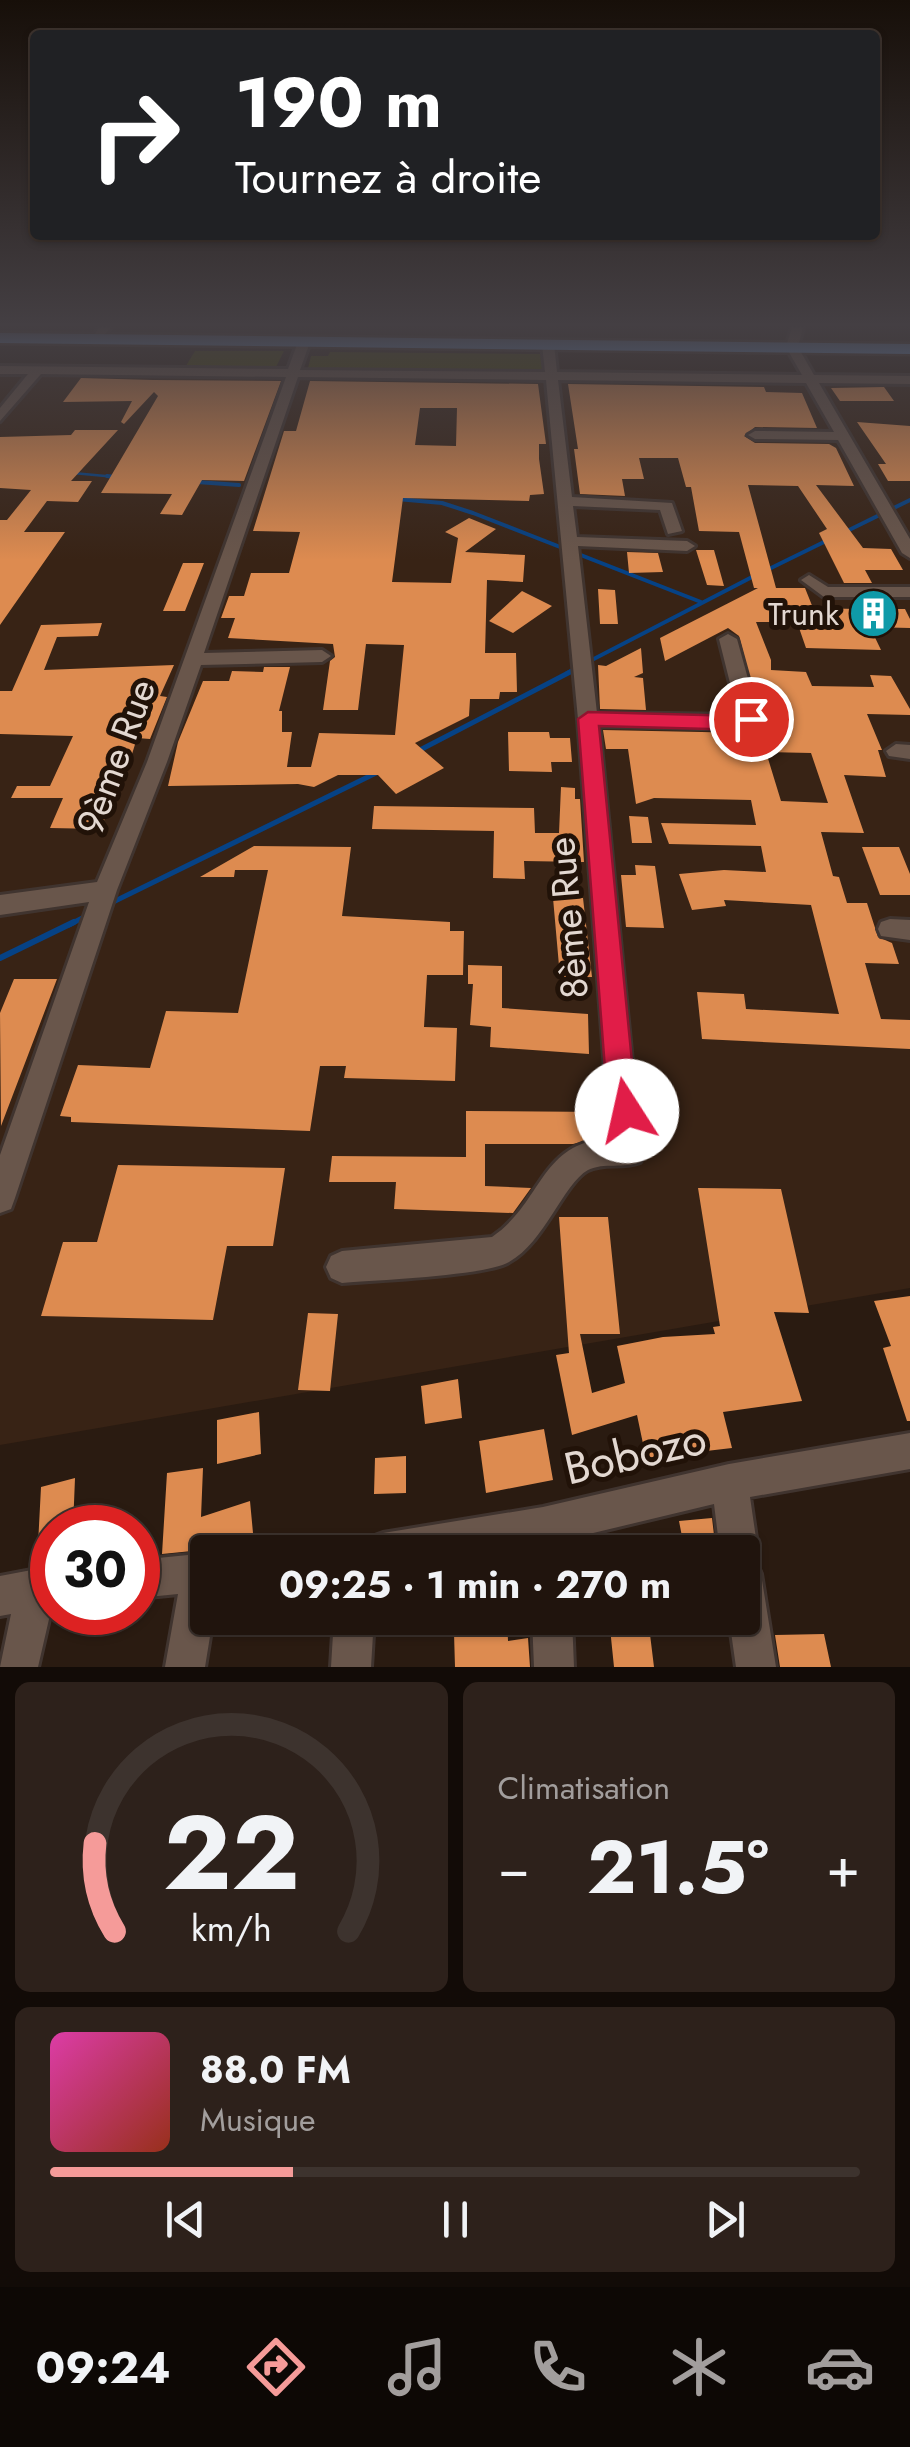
<!DOCTYPE html>
<html lang="fr">
<head>
<meta charset="utf-8">
<style>
	:root { --surface:#20140d; --page:#2d211b; --text:#f1f3f6; --muted:#a29e9d; --line:#3d332e; --accent:#f59b99 }
	body { margin:0; font-family:Jost,sans-serif; background:var(--page); color:var(--text); height:100vh; display:flex; flex-direction:column; font-size:38px; white-space:nowrap }
	* { box-sizing:border-box; margin:0 }
	p { font-size:32px; color:var(--muted) }
	.icon { flex:none; width:55px; height:55px; fill:none; stroke:currentColor; stroke-width:2; stroke-linecap:round; stroke-linejoin:round }
	.map { position:relative; height:1667px; overflow:hidden }
	.drawer { display:flex; flex-direction:column; gap:15px; padding:15px; background:#120b07; flex:1 }
	.drawer>* { flex:none }
	.top-card { position:absolute; left:30px; top:30px; width:850px; height:210px; border-radius:10px; box-shadow:0 2px 8px #0004,0 0 0 2px var(--line); background:#202124; color:#fff; overflow:hidden }
	.speed { position:absolute; left:30px; top:1505px; display:flex; gap:20px; font-size:50px; font-weight:700; text-align:center }
	.speed>* { display:grid; place-content:center; width:130px; height:130px; border-radius:50%; background:var(--surface); box-shadow:0 2px 8px #0004,0 0 0 2px var(--line); line-height:1 }
	.speed .limit { border:15px solid #d22; background:#fff; color:#111 }
	.pin { position:absolute; display:grid; place-items:center; width:85px; height:85px; color:#fff; margin:-42px; border:5px solid #fff; border-radius:50%; box-shadow:0 2px 10px #0007 }
	.me { position:absolute; width:110px; margin:-55px; rotate:350deg; stroke-linejoin:round; filter:drop-shadow(0 0 8px #0008) }
	.turn { display:flex; align-items:center; gap:35px; height:210px; padding:0 40px; font-size:45px }
	.turn .icon { width:130px; height:130px; stroke-width:2.5 }
	.turn b { display:block; font-size:70px; line-height:85px }
	.big { font-size:75px; font-weight:700; line-height:1.1 }
	.drawer .tile { flex:1; display:flex; flex-direction:column; justify-content:center; gap:15px; min-width:0; padding:0 35px; border-radius:15px; background:var(--page) }
	.drawer .dial { align-items:center; gap:0 }
	.dial svg { height:260px; overflow:visible; fill:none; stroke:var(--line); stroke-width:7; stroke-linecap:round; text-anchor:middle }
	.dial text { fill:var(--text); stroke:none }
	.song { display:flex; align-items:center; gap:30px }
	.cover { width:120px; height:120px; border-radius:15px; background:linear-gradient(135deg,hsl(320 70% 55%),hsl(10 70% 35%)) }
	.played { height:10px; border-radius:5px; background:linear-gradient(90deg,var(--accent) 30%,var(--line) 30%) }
	.keys { display:flex; justify-content:space-around; direction:ltr }
	.heat { display:flex; justify-content:space-between; align-items:center; font-size:55px; direction:ltr }
	.drawer .tiles { flex:1; display:grid; gap:15px; grid-template-columns:1fr 1fr }
	.tile:last-child { grid-column:span 2 }
	.trip { position:absolute; left:190px; top:1535px; width:570px; height:100px; border-radius:10px; background:var(--surface); box-shadow:0 2px 8px #0004,0 0 0 2px var(--line); font-weight:700; line-height:100px; text-align:center }
	.tabs { display:flex; height:160px; justify-content:space-around; align-items:center; background:#0d0805; color:var(--muted) }
	.tabs .icon { width:70px; height:70px }
	.tabs .current { color:var(--accent) }
	.tabs b { font-size:45px; color:var(--text) }
	.map>svg:first-child { display:block }
</style>
</head>
<body>
<div class="map">
<svg width="910" height="1667" viewBox="0 0 910 1667">
	<rect width="100%" height="100%" fill="#2a1b11"/>
	<path fill="#382315" d="M 0,373 L 910,384 L 910,1288 L 0,1445 Z"/>
	<path fill="#454700" d="M 195,351 L 284,351 L 275,369 L 184,369 Z
		M 330,352 L 542,354 L 543,371 L 308,368 L 311,356 L 328,356 Z"/>
	<g fill="none" stroke-linecap="round" stroke-linejoin="round">
		<path stroke="#064285" stroke-width="2.5" d="M 73,473 L 116,477"/>
		<path stroke="#064285" stroke-width="4" d="M 107,476 L 116,477
			M 197,482 L 239,485
			M 397,499 L 442,503 L 473,513 L 701,602
			M 845,532 L 910,500
			M 769,569 L 826,541
			M 586,663 L 754,576
			M 567,673 L 577,668"/>
		<path stroke="#064285" stroke-width="5" d="M 418,751 L 572,671
			M 109,904 L 378,772
			M 69,925 L 86,916"/>
		<path stroke="#064285" stroke-width="6" d="M 0,958 L 74,922"/>
	</g>
	<path fill="#dd8b50" fill-rule="evenodd" d="M 81,378 L 153,380 L 281,381 L 244,481 L 202,480 L 182,515 L 160,514 L 172,494 L 101,493 L 158,396 L 154,392 L 124,424 L 121,422 L 132,401 L 63,402 Z
		M 310,381 L 538,384 L 546,444 L 539,444 L 539,459 L 544,494 L 530,495 L 529,501 L 403,498 L 392,582 L 451,583 L 458,538 L 445,532 L 469,518 L 496,529 L 465,552 L 525,555 L 523,582 L 487,580 L 485,653 L 516,653 L 517,692 L 500,692 L 499,699 L 470,699 L 469,716 L 415,743 L 444,768 L 396,794 L 378,775 L 338,775 L 314,787 L 298,784 L 168,786 L 178,742 L 203,681 L 229,681 L 232,671 L 263,672 L 264,667 L 290,667 L 279,711 L 282,711 L 282,732 L 292,732 L 287,767 L 311,767 L 319,733 L 395,735 L 404,645 L 366,644 L 358,710 L 323,710 L 330,661 L 335,657 L 333,644 L 228,638 L 235,618 L 221,618 L 229,596 L 244,596 L 251,573 L 289,573 L 300,532 L 253,531 L 284,431 L 296,431 ZM 420,408 L 457,408 L 456,446 L 415,445 Z
		M 568,384 L 764,387 L 766,392 L 802,393 L 817,428 L 755,427 L 744,436 L 755,443 L 829,444 L 836,448 L 854,486 L 816,485 L 863,548 L 891,549 L 903,570 L 865,570 L 872,583 L 844,583 L 819,533 L 827,529 L 798,486 L 748,485 L 776,588 L 805,588 L 813,608 L 857,609 L 853,601 L 882,601 L 886,609 L 905,609 L 910,619 L 910,628 L 870,627 L 881,650 L 806,648 L 797,622 L 756,622 L 771,660 L 771,670 L 806,672 L 812,686 L 874,687 L 870,675 L 891,676 L 910,709 L 910,715 L 867,714 L 882,750 L 878,750 L 886,777 L 844,775 L 864,833 L 821,832 L 833,876 L 839,877 L 847,903 L 867,903 L 878,937 L 892,943 L 899,964 L 865,963 L 881,1019 L 910,1020 L 910,1049 L 702,1039 L 697,992 L 744,994 L 746,1009 L 839,1014 L 811,905 L 724,900 L 726,906 L 692,910 L 679,874 L 724,870 L 766,872 L 761,846 L 669,844 L 661,823 L 756,825 L 751,800 L 654,798 L 636,804 L 628,749 L 606,749 L 603,730 L 750,733 L 762,725 L 739,636 L 728,628 L 665,661 L 660,638 L 758,588 L 754,588 L 739,532 L 699,531 L 691,487 L 686,487 L 678,458 L 639,458 L 644,479 L 622,479 L 625,496 L 580,494 L 574,449 L 578,449 ZM 766,752 L 811,753 L 828,803 L 781,801 Z
		M 884,387 L 894,401 L 840,401 L 831,388 Z
		M 857,422 L 910,426 L 910,481 L 888,481 L 878,464 L 886,464 Z
		M 75,430 L 118,430 L 71,481 L 92,481 L 78,502 L 47,501 L 24,532 L 65,532 L 0,625 L 0,520 L 7,520 L 31,490 L 0,488 L 0,437 L 71,435 Z
		M 696,550 L 714,550 L 724,586 L 707,585 Z
		M 627,552 L 658,553 L 663,572 L 629,573 Z
		M 183,563 L 204,563 L 185,611 L 163,611 Z
		M 598,589 L 615,590 L 618,624 L 600,624 Z
		M 522,591 L 552,606 L 513,633 L 489,621 Z
		M 102,623 L 98,636 L 57,637 L 44,670 L 174,665 L 160,696 L 167,697 L 150,739 L 137,738 L 124,780 L 119,780 L 101,829 L 50,828 L 63,798 L 11,798 L 17,786 L 50,786 L 73,736 L 0,734 L 0,691 L 12,691 L 41,625 Z
		M 641,648 L 643,673 L 634,677 L 643,678 L 646,710 L 600,709 L 598,665 L 606,666 Z
		M 508,732 L 549,732 L 550,738 L 570,738 L 572,762 L 551,762 L 552,772 L 509,771 Z
		M 561,787 L 575,788 L 575,799 L 580,799 L 584,862 L 524,861 L 525,879 L 493,878 L 494,831 L 372,829 L 374,806 L 534,808 L 535,833 L 559,833 Z
		M 629,816 L 648,817 L 652,843 L 632,843 Z
		M 254,846 L 351,847 L 342,916 L 450,922 L 450,931 L 464,931 L 463,975 L 427,975 L 424,1027 L 457,1028 L 455,1081 L 344,1078 L 346,1066 L 320,1066 L 310,1131 L 71,1122 L 71,1117 L 60,1116 L 78,1065 L 150,1068 L 166,1011 L 238,1013 L 268,870 L 235,870 L 234,877 L 200,877 Z
		M 862,847 L 899,847 L 910,874 L 910,895 L 880,895 Z
		M 635,865 L 655,866 L 664,928 L 626,927 L 621,875 L 636,875 Z
		M 553,898 L 583,898 L 592,977 L 560,977 Z
		M 468,965 L 502,966 L 502,1008 L 588,1014 L 589,1054 L 490,1047 L 491,1027 L 470,1025 L 473,984 L 468,984 Z
		M 14,979 L 57,979 L 1,1126 L 0,1013 Z
		M 466,1111 L 602,1112 L 604,1136 L 573,1144 L 485,1144 L 485,1186 L 531,1188 L 513,1213 L 394,1209 L 396,1182 L 329,1182 L 332,1156 L 466,1157 Z
		M 118,1165 L 285,1168 L 273,1246 L 227,1246 L 213,1320 L 41,1316 L 63,1242 L 97,1242 Z
		M 698,1188 L 781,1189 L 809,1313 L 774,1312 L 802,1401 L 723,1412 L 732,1448 L 646,1458 L 637,1415 L 572,1435 L 556,1355 L 569,1353 L 559,1217 L 608,1217 L 620,1334 L 580,1334 L 592,1393 L 625,1383 L 617,1346 L 663,1337 L 715,1334 L 713,1327 L 720,1326 Z
		M 910,1296 L 910,1421 L 907,1421 L 883,1348 L 891,1346 L 874,1301 Z
		M 308,1313 L 338,1314 L 330,1391 L 298,1390 Z
		M 458,1379 L 462,1418 L 425,1424 L 421,1386 Z
		M 259,1412 L 261,1454 L 217,1464 L 217,1420 Z
		M 544,1429 L 553,1480 L 486,1493 L 479,1441 Z
		M 406,1456 L 406,1493 L 374,1494 L 375,1458 Z
		M 203,1468 L 201,1517 L 250,1501 L 253,1533 L 202,1550 L 162,1554 L 167,1473 Z
		M 75,1478 L 73,1528 L 52,1528 L 52,1559 L 37,1564 L 41,1487 Z
		M 712,1518 L 716,1552 L 685,1552 L 679,1521 Z
		M 476,1618 L 507,1618 L 508,1641 L 528,1638 L 530,1667 L 455,1667 L 454,1633 L 477,1633 Z
		M 609,1618 L 648,1618 L 654,1667 L 614,1667 Z
		M 824,1634 L 831,1667 L 780,1667 L 775,1635 Z"/>
	<g fill="none" stroke-linecap="round" stroke-linejoin="round">
		<defs>
			<path id="minor" d="M 99,327 L 111,327 L 99,341 L 91,341 Z
				M 792,327 L 803,327 L 798,347 L 814,375 L 910,376 L 910,384 L 819,383 L 910,539 L 910,558 L 902,553 L 838,440 L 755,439 L 748,435 L 755,431 L 834,432 L 806,383 L 558,380 L 572,497 L 672,503 L 682,531 L 668,534 L 660,510 L 573,506 L 577,537 L 687,541 L 695,546 L 687,551 L 578,546 L 597,713 L 738,715 L 719,639 L 728,634 L 737,639 L 760,722 L 750,729 L 599,726 L 634,1082 L 649,1146 L 640,1162 C 624,1169 604,1162 588,1170 C 563,1184 545,1242 509,1262 C 485,1276 376,1280 342,1283 L 331,1278 L 326,1267 L 331,1256 L 342,1251 L 492,1237 C 545,1201 539,1138 618,1138 L 606,1082 L 578,719 L 546,380 L 298,377 L 204,653 L 322,650 L 331,656 L 322,662 L 201,665 L 167,762 L 117,890 L 15,1198 L 11,1209 L 0,1213 L 0,1155 L 89,902 L 0,915 L 0,895 L 97,882 L 147,762 L 286,377 L 41,374 L 0,421 L 0,408 L 28,374 L 0,374 L 0,366 L 288,369 L 298,342 L 304,338 L 310,342 L 300,370 L 545,372 L 542,344 L 548,340 L 554,344 L 557,372 L 802,375 L 786,347 Z
				M 809,575 L 828,587 L 910,587 L 910,597 L 824,597 L 801,580 Z
				M 896,744 L 910,745 L 910,759 L 889,756 L 886,751 Z
				M 890,919 L 910,920 L 910,940 L 881,936 L 878,929 L 881,922 Z
				M 910,1433 L 910,1469 L 750,1497 L 758,1552 L 755,1560 L 761,1574 L 776,1667 L 736,1667 L 729,1618 L 742,1618 L 742,1552 L 720,1552 L 714,1504 L 564,1540 L 566,1552 L 528,1552 L 527,1547 L 497,1552 L 364,1552 L 369,1538 L 383,1533 L 543,1507 L 729,1464 Z
				M 208,1553 L 208,1618 L 213,1618 L 205,1667 L 165,1667 L 178,1594 L 138,1598 L 138,1560 Z
				M 37,1569 L 52,1570 L 52,1606 L 38,1667 L 0,1667 L 11,1614 L 0,1616 L 0,1576 Z
				M 334,1618 L 374,1618 L 371,1667 L 331,1667 Z
				M 532,1618 L 572,1618 L 574,1667 L 534,1667 Z"/>
			<path id="highway" d="M 0,333 L 910,344 L 910,354 L 0,343 Z"/>
		</defs>
		<use href="#minor" stroke="#40342f" stroke-width="6"/>
		<use href="#highway" stroke="#40342f" stroke-width="5"/>
		<use href="#minor" fill="#69564b" fill-rule="evenodd"/>
		<use href="#highway" fill="#71b2ff" fill-rule="evenodd"/>
	</g>
	<linearGradient id="sky" x2="0" y2="1"><stop stop-color="#170f09"/><stop offset="0.58" stop-color="#443f43"/><stop offset="1" stop-color="#443f43" stop-opacity="0"/></linearGradient>
	<rect width="910" height="560" fill="url(#sky)"/>
	<path fill="#e11d48" stroke="#92132f" stroke-width="2.5" d="M 588,712 L 742,716 L 751,712 L 761,719 L 747,730 L 599,726 L 634,1082 L 641,1111 L 637,1121 L 627,1125 L 617,1121 L 606,1082 L 578,719 Z"/>
	<defs>
		<symbol id="building-disc" viewBox="-11 -11 22 22"><circle r="9.5" fill="#0f9aa8" stroke="#211208"/><path d="M-4-6H4V6H1V3H-1V6H-4ZM-2.5-4.3h1.7v1.8h-1.7ZM.8-4.3h1.7v1.8H.8ZM-2.5-1h1.7V.8h-1.7ZM.8-1h1.7V.8H.8Z" fill="#fff"/></symbol>
	</defs>
	<g fill-rule="evenodd">
		<use href="#building-disc" x="846" y="586" width="55" height="55"/>
	</g>
	<g text-anchor="middle" stroke-width="10" stroke-linejoin="round" paint-order="stroke">
		<g font-size="32" fill="#e3d8d1" stroke="#211208" text-anchor="end">
			<text x="839" y="625">Trunk</text>
		</g>
		<g font-size="38" fill="#e3d8d1" stroke="#211208">
			<text transform="translate(116 757) rotate(-70)" y="13">9ème Rue</text>
			<text transform="translate(568 918) rotate(-95)" y="13">8ème Rue</text>
		</g>
		<g font-size="45" fill="#e3d8d1" stroke="#211208">
			<text transform="translate(635 1453) rotate(-13)" y="16">Bobozo</text>
		</g>
	</g>
</svg>
<div class="speed"><div class="limit">30</div></div>
<div class="pin" style="left:751px;top:719px;background:#d93025"><svg class="icon" aria-label="arrive" viewBox="0 0 24 24"><path d="M6 21V4h12l-3 4 3 4H6"/></svg></div>
<svg class="me" style="left:627px;top:1111px" viewBox="-20 -20 40 40"><circle r="19" fill="#fff"/><path d="M0-13L10 11 0 6-10 11z" fill="#e11d48"/></svg>
<div class="trip">09:25 · 1 min · 270 m</div>
<div class="top-card">
<div class="turn"><svg class="icon" aria-label="right" viewBox="0 0 24 24"><path d="M7 20v-9h11M14 6l5 5-5 5"/></svg><div><b>190 m</b>Tournez à droite</div></div>
</div>
</div>
<section class="drawer">
<div class="tiles">
<div class="tile dial"><svg viewBox="0 0 100 80">
<path d="M14 69A42 42 0 1 1 86 69"/>
<path d="M14 69A42 42 0 0 1 8 42" stroke="#f59b99"/>
<text x="50" y="56" font-size="32" font-weight="700">22</text>
<text x="50" y="72" font-size="11">km/h</text>
</svg></div>
<div class="tile"><p>Climatisation</p>
<div class="heat"><a>−</a><b class="big">21.5°</b><a>+</a></div>
</div>
<div class="tile">
<div class="song"><i class="cover"></i><div><b>88.0 FM</b><p>Musique</p></div></div>
<div class="played"></div>
<div class="keys"><svg class="icon" aria-label="previous" viewBox="0 0 24 24"><path d="M18 5L8 12l10 7zM5 5v14"/></svg><svg class="icon" aria-label="pause" viewBox="0 0 24 24"><path d="M8 5v14M16 5v14"/></svg><svg class="icon" aria-label="next" viewBox="0 0 24 24"><path d="M6 5l10 7-10 7zM19 5v14"/></svg></div>
</div>
</div>
</section>
<nav class="tabs">
<b>09:24</b>
<svg class="icon current" aria-label="directions" viewBox="0 0 24 24"><path d="M12 3l9 9-9 9-9-9zM9 14v-3h6M13 9l2 2-2 2"/></svg>
<svg class="icon" aria-label="music" viewBox="0 0 24 24"><path d="M9 18V5l10-2v13"/><circle cx="6" cy="18" r="3"/><circle cx="16" cy="16" r="3"/></svg>
<svg class="icon" aria-label="phone" viewBox="0 0 24 24"><path d="M5 4h4l2 5-3 2q2 4 5 5l2-3 5 2v4C11 20 4 13 5 4z"/></svg>
<svg class="icon" aria-label="climate" viewBox="0 0 24 24"><path d="M12 3v18M4 7l16 10M4 17L20 7"/></svg>
<svg class="icon" aria-label="car" viewBox="0 0 24 24"><path d="M5 17H2v-5l4-1 3-4h7l3 4 3 1v5h-3M9 17h6M6 11h13"/><circle cx="7" cy="17" r="2"/><circle cx="17" cy="17" r="2"/></svg>
</nav>
</body>
</html>
